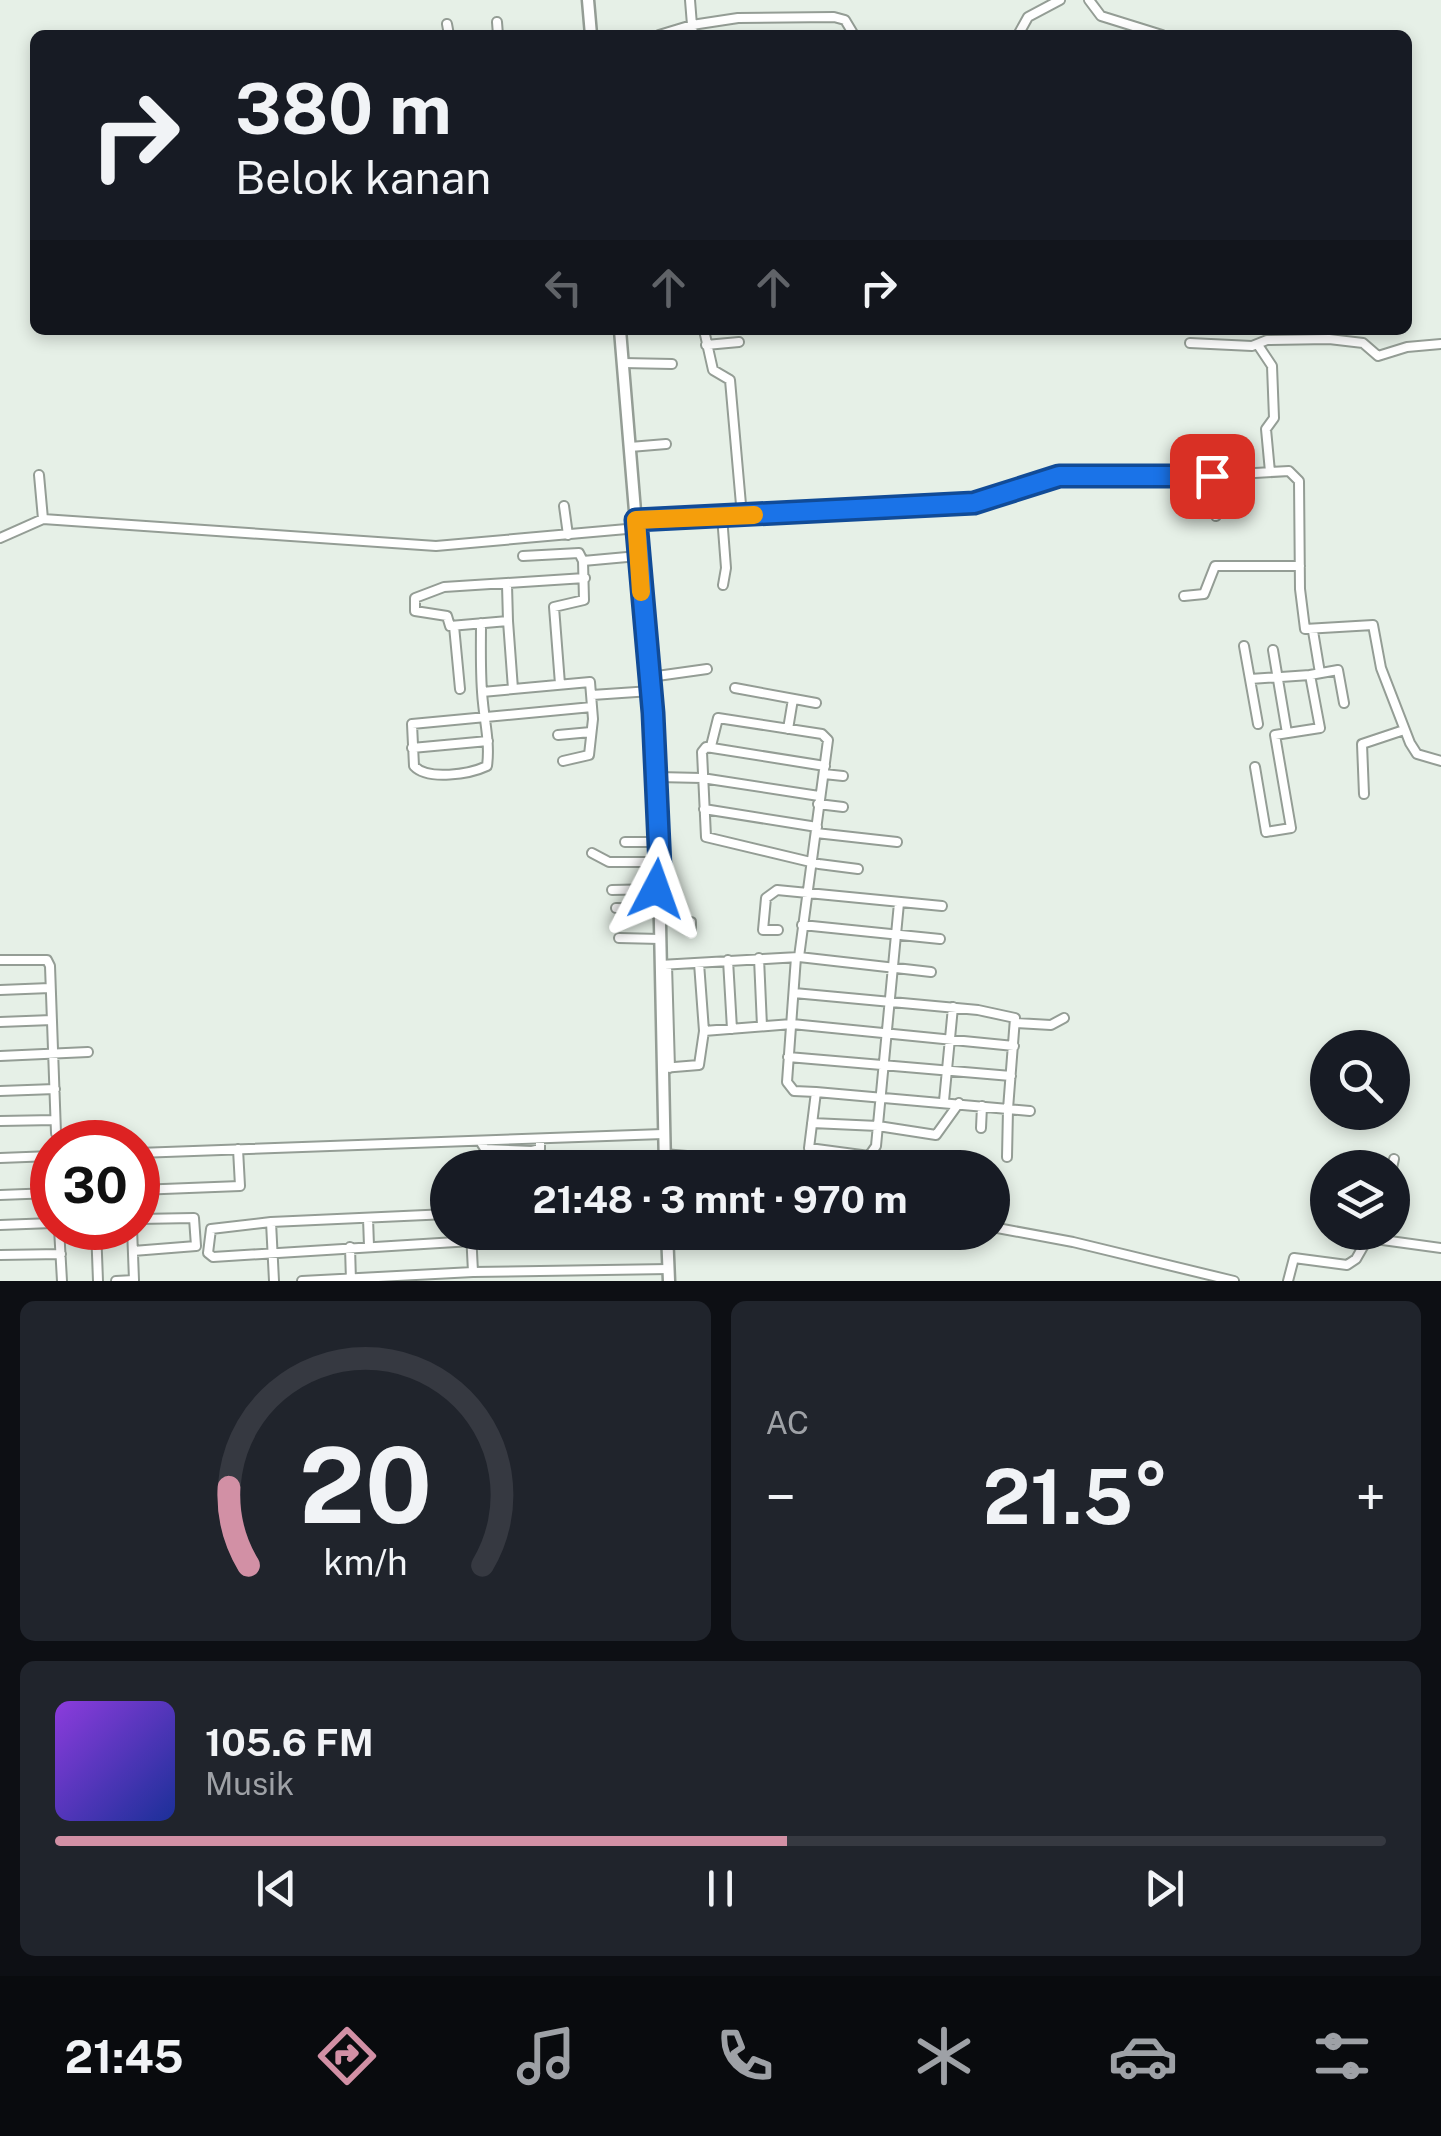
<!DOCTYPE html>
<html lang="id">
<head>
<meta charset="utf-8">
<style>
	:root { --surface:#171b24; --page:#20242c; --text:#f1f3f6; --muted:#9ea1a6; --line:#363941; --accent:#d290a5 }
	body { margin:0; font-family:"Public Sans",sans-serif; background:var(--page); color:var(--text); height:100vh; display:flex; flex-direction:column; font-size:38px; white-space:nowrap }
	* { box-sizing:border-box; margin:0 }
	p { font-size:32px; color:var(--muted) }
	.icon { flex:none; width:55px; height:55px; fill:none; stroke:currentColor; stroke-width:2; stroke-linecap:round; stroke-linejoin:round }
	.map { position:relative; height:1281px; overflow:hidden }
	.side { display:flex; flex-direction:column; gap:20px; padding:20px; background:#0d0f14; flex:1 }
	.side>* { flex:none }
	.top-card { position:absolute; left:30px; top:30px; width:1382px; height:305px; border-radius:15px; box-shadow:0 5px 15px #0003; background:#171b24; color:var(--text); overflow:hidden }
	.buttons { position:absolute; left:1310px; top:1030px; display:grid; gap:20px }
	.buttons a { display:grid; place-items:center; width:100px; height:100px; border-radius:50%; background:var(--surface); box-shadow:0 5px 15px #0003; font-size:50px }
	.speed { position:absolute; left:30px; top:1120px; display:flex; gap:20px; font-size:50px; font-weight:700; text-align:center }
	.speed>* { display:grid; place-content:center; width:130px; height:130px; border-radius:50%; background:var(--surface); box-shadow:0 5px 15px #0003; line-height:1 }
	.speed .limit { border:15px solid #d22; background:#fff; color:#111 }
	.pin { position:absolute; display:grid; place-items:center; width:85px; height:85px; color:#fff; margin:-42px; border-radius:20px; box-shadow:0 5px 15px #0006 }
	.me { position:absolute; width:110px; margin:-55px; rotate:4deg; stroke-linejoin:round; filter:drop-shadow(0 0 8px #0008) }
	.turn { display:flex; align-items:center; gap:35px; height:210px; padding:0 40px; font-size:45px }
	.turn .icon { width:130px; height:130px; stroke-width:2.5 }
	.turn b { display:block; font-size:70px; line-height:85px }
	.lanes { display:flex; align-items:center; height:95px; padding:0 40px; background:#0003; justify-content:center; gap:50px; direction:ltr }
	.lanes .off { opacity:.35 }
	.big { font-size:75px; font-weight:700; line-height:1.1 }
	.side .widget { flex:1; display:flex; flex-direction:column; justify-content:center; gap:15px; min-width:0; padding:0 35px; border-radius:15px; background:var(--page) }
	.side .dial { align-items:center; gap:0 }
	.dial svg { height:260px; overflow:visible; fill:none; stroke:var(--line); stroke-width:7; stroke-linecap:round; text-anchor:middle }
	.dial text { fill:var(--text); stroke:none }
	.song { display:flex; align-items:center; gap:30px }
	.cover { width:120px; height:120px; border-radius:15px; background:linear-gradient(135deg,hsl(270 70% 55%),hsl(230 70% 35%)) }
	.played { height:10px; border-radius:5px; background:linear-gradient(90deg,var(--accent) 55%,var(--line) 55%) }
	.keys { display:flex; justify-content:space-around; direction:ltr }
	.heat { display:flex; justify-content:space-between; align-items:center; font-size:55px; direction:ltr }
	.side .tiles { flex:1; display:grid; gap:20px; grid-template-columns:1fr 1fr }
	.widget:last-child { grid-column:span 2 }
	.trip { position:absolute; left:430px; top:1150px; width:580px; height:100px; border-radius:50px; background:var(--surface); box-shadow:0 5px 15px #0003; font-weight:700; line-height:100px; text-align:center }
	.tab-bar { display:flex; height:160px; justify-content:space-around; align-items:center; background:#090b0e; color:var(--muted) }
	.tab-bar .icon { width:70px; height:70px }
	.tab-bar .current { color:var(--accent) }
	.tab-bar b { font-size:45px; color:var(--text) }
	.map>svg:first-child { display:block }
</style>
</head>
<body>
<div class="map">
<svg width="1441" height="1281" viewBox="0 0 1441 1281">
	<rect width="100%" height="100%" fill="#e6f0e7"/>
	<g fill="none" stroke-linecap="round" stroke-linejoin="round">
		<defs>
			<path id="street" d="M 690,0 L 692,25 L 738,18 L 834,17 L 845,20 L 854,35
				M 1089,0 L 1101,16 L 1162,35
				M 497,22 L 498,35
				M 447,24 L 449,35
				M 659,35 L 692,25 L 693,35
				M 1018,35 L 1028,17 L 1060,0
				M 704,330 L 713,370 L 730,380 L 742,516
				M 1190,343 L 1252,346 L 1267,340 L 1329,339 L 1363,343 L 1378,356 L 1407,347 L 1441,344
				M 706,345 L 739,342
				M 1258,345 L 1272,366 L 1274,418 L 1266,429 L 1270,472
				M 623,363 L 672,364
				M 630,447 L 666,444
				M 39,475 L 43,519
				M 1212,476 L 1216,516
				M 564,506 L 568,535
				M 722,516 L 726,568 L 723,585
				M 635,519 L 975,503 L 1059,476 L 1187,477 L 1289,471 L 1299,481 L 1300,589 L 1305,629 L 1373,625 L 1381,668 L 1410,743 L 1417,754 L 1441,761
				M 0,538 L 43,519 L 436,546 L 638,528
				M 523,556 L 579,553 L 583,561
				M 507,585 L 508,621 L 450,626 L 447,616 L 415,611 L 415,598 L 444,587 L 585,578
				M 1184,596 L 1204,594 L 1215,566 L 1300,566
				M 508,621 L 513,689
				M 481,623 C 481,650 480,677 483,703 C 485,724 490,744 487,766 C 470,774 428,781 414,766 L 412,724 L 592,707
				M 454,626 L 460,689
				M 1313,631 L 1320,673
				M 1244,646 L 1258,724
				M 1273,650 L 1287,733
				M 650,677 L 707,669
				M 1250,679 L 1310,675
				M 560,684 L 554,607 L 584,600 L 583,561 L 638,556
				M 735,688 L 816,703
				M 482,692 L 590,682 L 593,719 L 589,755 L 563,761
				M 592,695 L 651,691
				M 788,729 L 793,699
				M 558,735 L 591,732
				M 711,746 L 718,718 L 822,734 L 828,740 L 799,957
				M 412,748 L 488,741
				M 825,766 L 706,747 L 702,752 L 706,837 L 819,864 L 858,869
				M 1255,767 L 1266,832 L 1291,828 L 1275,735 L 1320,728 L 1310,675 L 1338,670 L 1344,703
				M 824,774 L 843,776
				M 657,777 L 702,778 L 819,796
				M 1364,794 L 1362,744 L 1404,730
				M 818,804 L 843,807
				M 704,809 L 817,827
				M 816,833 L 897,842
				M 625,842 L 659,842
				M 592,853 L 609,862 L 660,862
				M 612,890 L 661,889
				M 616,908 L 661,909
				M 661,918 L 691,922 L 691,932
				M 802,925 L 940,939
				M 778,930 L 763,930 L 766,898 L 777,890 L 942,906
				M 619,938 L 660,939
				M 796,957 L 787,1082 L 794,1091 L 816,1092 L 809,1148 L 869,1156 L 876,1146 L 899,903
				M 759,958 L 762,1026
				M 0,960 L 47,960 L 50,966 L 56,1133
				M 728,960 L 732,1029
				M 699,963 L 704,1031
				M 660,965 L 799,957 L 931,972
				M 667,965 L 670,1068
				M 0,990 L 50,988
				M 794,993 L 978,1010 L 1015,1018 L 1008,1109 L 816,1092
				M 0,1022 L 52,1020
				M 1015,1023 L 1051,1025 L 1064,1018
				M 0,1056 L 88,1052
				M 788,1057 L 1011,1076
				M 662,1068 L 699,1065 L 704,1031 L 792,1024 L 1014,1046
				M 0,1091 L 55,1089
				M 944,1101 L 953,1007
				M 0,1121 L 55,1120
				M 812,1123 L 878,1126 L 936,1135 L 959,1103
				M 981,1128 L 982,1106
				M 480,1141 L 485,1149 L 532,1151 L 540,1149 L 540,1139
				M 138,1153 L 663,1134
				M 664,1154 L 825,1168
				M 1007,1157 L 1008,1109 L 1030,1111
				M 0,1158 L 52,1156
				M 1392,1168 L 1394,1159
				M 138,1190 L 240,1186 L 238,1149
				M 0,1195 L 52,1193
				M 448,1214 L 271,1222 L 211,1229 L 208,1253 L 213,1257 L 472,1241
				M 368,1218 L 369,1246
				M 271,1222 L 274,1281
				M 0,1225 L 52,1223
				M 992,1227 L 1073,1242 L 1234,1281
				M 59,1228 L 62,1281
				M 96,1228 L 98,1281
				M 471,1232 L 473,1272
				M 350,1247 L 351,1281
				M 133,1251 L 196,1246 L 194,1218 L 138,1219
				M 0,1255 L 61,1254
				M 116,1281 L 134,1280 L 132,1228
				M 302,1281 L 473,1272 L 669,1269
				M 1288,1281 L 1294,1258 L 1347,1265 L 1356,1259 L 1368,1238 L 1441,1248"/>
			<path id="secondary" d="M 588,0 L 591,35
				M 620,330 L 657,777 L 665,1168
				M 667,1232 L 669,1281"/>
		</defs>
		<use href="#street" stroke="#949d95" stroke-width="12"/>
		<use href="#secondary" stroke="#949d95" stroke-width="15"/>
		<use href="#street" stroke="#fff" stroke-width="8"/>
		<use href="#secondary" stroke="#fff" stroke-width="10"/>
	</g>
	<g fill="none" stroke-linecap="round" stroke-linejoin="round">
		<defs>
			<path id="route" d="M 656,889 L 661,889 L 653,713 L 636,520 L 974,503 L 1059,476 L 1212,476"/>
		</defs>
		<use href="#route" stroke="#114b97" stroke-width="25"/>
		<use href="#route" stroke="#1a73e8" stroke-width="18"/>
		<path stroke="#f59e0b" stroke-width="18" d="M 641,592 L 636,520 L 754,515"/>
	</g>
</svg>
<div class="buttons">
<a><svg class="icon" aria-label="search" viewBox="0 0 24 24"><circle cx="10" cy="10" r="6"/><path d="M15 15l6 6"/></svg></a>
<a><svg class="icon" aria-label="layers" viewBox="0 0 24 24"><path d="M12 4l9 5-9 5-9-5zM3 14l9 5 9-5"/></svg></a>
</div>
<div class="speed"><div class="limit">30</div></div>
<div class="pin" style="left:1212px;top:476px;background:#d93025"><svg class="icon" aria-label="arrive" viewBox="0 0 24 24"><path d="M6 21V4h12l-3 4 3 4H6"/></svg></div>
<svg class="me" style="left:656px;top:889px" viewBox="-20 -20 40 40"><path d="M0-17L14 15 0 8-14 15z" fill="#1a73e8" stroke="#fff" stroke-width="4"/></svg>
<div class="trip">21:48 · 3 mnt · 970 m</div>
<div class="top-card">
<div class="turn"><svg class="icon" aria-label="right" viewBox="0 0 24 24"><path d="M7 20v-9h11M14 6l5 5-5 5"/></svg><div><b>380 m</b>Belok kanan</div></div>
<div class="lanes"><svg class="icon off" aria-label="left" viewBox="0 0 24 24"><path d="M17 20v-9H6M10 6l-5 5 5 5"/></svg><svg class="icon off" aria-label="ahead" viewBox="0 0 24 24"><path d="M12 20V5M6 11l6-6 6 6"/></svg><svg class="icon off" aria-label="ahead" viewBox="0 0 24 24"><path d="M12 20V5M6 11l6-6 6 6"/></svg><svg class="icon" aria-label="right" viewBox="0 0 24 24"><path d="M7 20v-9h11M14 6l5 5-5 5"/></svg></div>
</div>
</div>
<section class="side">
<div class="tiles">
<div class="widget dial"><svg viewBox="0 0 100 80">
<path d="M14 69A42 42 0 1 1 86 69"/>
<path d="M14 69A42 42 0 0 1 8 45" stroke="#d290a5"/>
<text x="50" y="56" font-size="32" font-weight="700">20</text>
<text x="50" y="72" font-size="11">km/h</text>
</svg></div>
<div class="widget"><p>AC</p>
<div class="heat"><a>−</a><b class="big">21.5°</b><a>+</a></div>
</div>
<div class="widget">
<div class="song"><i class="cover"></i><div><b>105.6 FM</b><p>Musik</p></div></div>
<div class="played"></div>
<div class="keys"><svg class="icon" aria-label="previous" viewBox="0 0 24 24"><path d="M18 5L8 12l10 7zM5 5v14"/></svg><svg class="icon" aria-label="pause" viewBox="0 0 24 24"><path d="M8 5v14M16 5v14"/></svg><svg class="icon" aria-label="next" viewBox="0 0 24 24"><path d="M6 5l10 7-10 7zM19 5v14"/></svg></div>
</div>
</div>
</section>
<nav class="tab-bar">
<b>21:45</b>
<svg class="icon current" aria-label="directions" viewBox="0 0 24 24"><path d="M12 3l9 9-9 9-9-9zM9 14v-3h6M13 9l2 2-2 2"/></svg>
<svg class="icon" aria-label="music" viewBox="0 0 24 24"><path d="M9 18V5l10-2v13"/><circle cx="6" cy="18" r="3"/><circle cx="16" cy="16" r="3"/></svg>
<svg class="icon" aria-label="phone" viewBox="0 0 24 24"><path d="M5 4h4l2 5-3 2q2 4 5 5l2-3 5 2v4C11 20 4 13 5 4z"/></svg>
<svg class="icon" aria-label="climate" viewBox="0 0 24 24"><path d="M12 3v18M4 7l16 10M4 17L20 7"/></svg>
<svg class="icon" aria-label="car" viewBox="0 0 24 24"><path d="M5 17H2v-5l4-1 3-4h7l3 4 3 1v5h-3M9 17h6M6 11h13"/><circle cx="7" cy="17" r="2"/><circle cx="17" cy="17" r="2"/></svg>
<svg class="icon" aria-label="filters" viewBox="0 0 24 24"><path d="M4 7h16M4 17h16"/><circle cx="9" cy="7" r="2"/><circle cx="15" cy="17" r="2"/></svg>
</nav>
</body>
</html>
